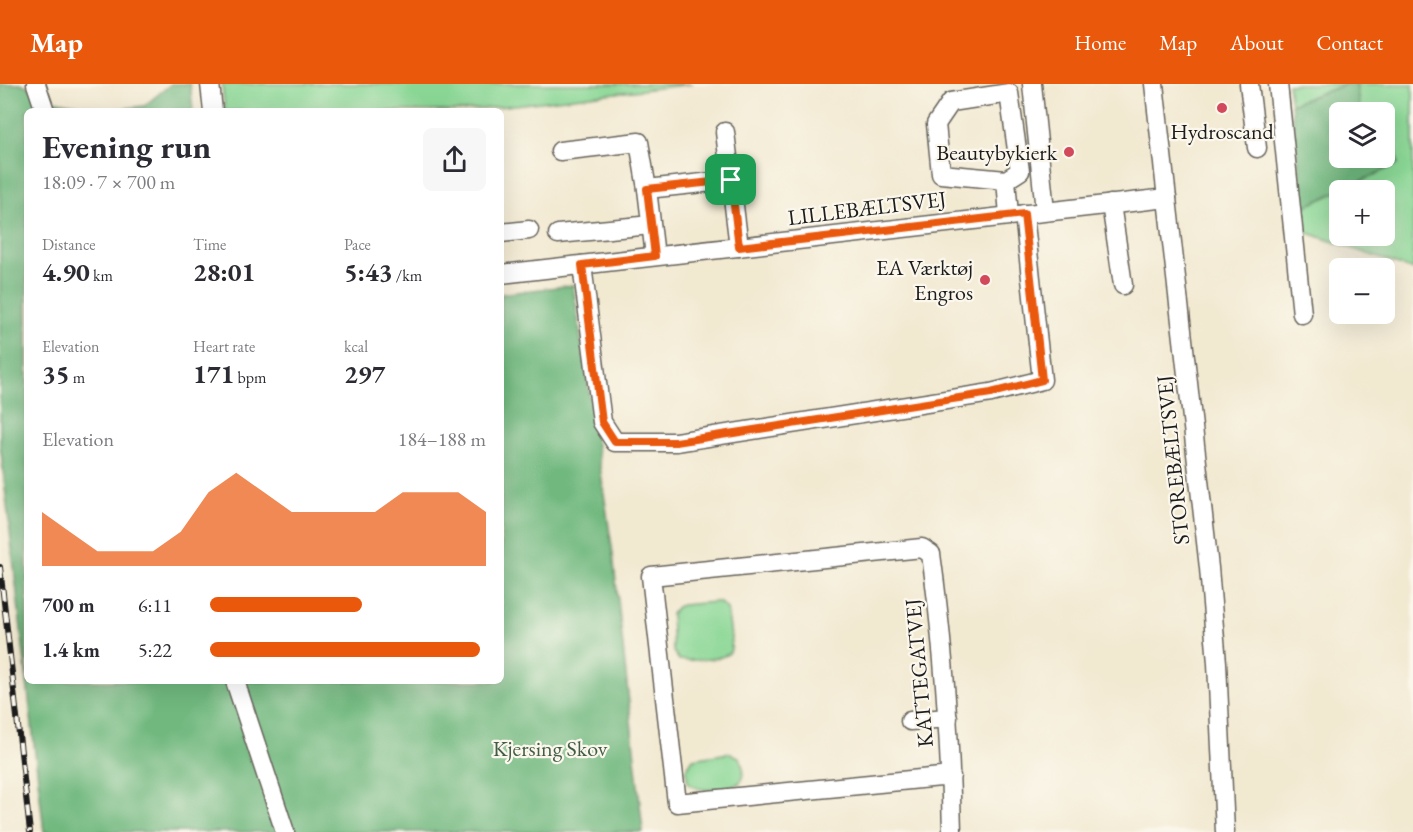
<!DOCTYPE html>
<meta charset="utf-8">
<style>
body{margin:0;font-family:"EB Garamond",serif;background:#f7f7f7;color:#2b2b33;height:100vh;display:flex;flex-direction:column;font-size:22px;white-space:nowrap}
*{box-sizing:border-box;margin:0}
p{font-size:20px;color:#7c7c81}
.icon{flex:none;width:33px;height:33px;fill:none;stroke:currentColor;stroke-width:2;stroke-linecap:round;stroke-linejoin:round}
.map{position:relative;flex:1;overflow:hidden}
.panel{position:absolute;left:24px;top:24px;width:480px;height:576px;display:flex;flex-direction:column;background:#fff;border-radius:9px;box-shadow:0 6px 24px #0002}
.panel>*{flex:none}
.tools{position:absolute;left:1329px;top:18px;display:grid;gap:12px}
.tools a{display:grid;place-items:center;width:66px;height:66px;border-radius:9px;background:#fff;box-shadow:0 6px 24px #0002;font-size:30px}
.pin{position:absolute;display:grid;place-items:center;width:51px;height:51px;color:#fff;margin:-26px;border-radius:12px;box-shadow:0 3px 9px #0006}
.round{display:grid;place-items:center;flex:none;width:63px;height:63px;border-radius:9px;background:#f7f7f7}
.overview{display:flex;align-items:center;justify-content:space-between;height:102px;padding:0 18px}
h1{font-size:33px;font-weight:700;line-height:45px}
.figures{display:grid;grid-template-columns:repeat(3,1fr);gap:9px;height:102px;padding:6px 18px}
.figures div{display:grid;align-content:center}
.figures b{font-size:26px;font-weight:700}
.figures small{font-size:16px;font-weight:400}
.figures p{font-size:16px}
.chart{height:168px;padding:12px 18px}
.chart p{display:flex;justify-content:space-between}
.chart svg{width:100%;height:108px;margin-top:6px;fill:#ea580c;opacity:.7}
ul{padding:0 18px;list-style:none;font-size:20px}
li{display:grid;grid-template-columns:96px 72px 1fr;align-items:center;height:45px}
li i{height:15px;border-radius:8px;background:#ea580c}
header{display:flex;align-items:center;gap:36px;box-sizing:border-box;height:84px;padding:0 30px;background:#ea580c;color:#fff}
header strong{font-size:28px}
nav{display:flex;gap:33px;margin-inline-start:auto;font-size:21px}
.map>svg:first-child{display:block}
.green{fill:#8ad795;stroke:#537a58;stroke-width:1.5}
.forest{fill:#6fb87e;stroke:#466a4d;stroke-width:1.5}
.lines{fill:none;stroke-linecap:round;stroke-linejoin:round}
.minor-casing{stroke:#67645b;stroke-width:21}
.minor{stroke:#fff;stroke-width:18}
.rail-casing{stroke:#1c1c1c;stroke-width:6}
.rail{stroke:#fbf7ec;stroke-width:4;stroke-dasharray:11;stroke-linecap:butt}
.route-casing{stroke:#fff;stroke-width:12}
.route{stroke:#ea580c;stroke-width:8}
.poi-dot{fill:#d1495b;stroke:#fbf7ec;stroke-width:2}
.labels{text-anchor:middle;dominant-baseline:central;stroke-width:4.5;stroke-linejoin:round;paint-order:stroke}
.poi-label{font-size:22px;fill:#1c1c1c;stroke:#fbf7ec;text-anchor:end}
.street-label{font-size:22px;fill:#1c1c1c;stroke:#fbf7ec}
.park-label{font-size:22px;fill:#425d46;stroke:#fbf7ec}
</style>
<header>
<strong>Map</strong>
<nav><a>Home</a><a>Map</a><a>About</a><a>Contact</a></nav>
</header>
<div class="map">
<svg width="1413" height="748" viewBox="0 0 1413 748">
<rect width="100%" height="100%" fill="#fbf7ec"/>
<filter id="ink" filterUnits="userSpaceOnUse"><feTurbulence type="fractalNoise" baseFrequency=".0167" numOctaves="2"/><feDisplacementMap in="SourceGraphic" scale="12" xChannelSelector="R" yChannelSelector="G"/><feConvolveMatrix kernelMatrix="1 2 1 2 8 2 1 2 1" color-interpolation-filters="sRGB"/></filter>
<filter id="wash" filterUnits="userSpaceOnUse"><feTurbulence type="fractalNoise" baseFrequency=".008" numOctaves="4" result="noise"/><feDisplacementMap in="SourceGraphic" scale="24" xChannelSelector="R" yChannelSelector="G"/><feGaussianBlur stdDeviation="1.35" result="paint"/><feColorMatrix in="noise" values="0 0 0 0 0 0 0 0 0 0 0 0 0 0 0 0 0 1.4 0 .05"/><feComposite in="paint" operator="in"/></filter>
<g filter="url(#wash)">
<rect width="100%" height="100%" fill="#f2e9d1"/>
<g class="green">
<polygon points="222,0 692,0 464,27 225,27"/>
<polygon points="1288,0 1347,0 1291,20"/>
<polygon points="1356,0 1413,0 1413,186 1300,146 1304,123 1339,107 1340,152 1384,152 1384,106 1340,106 1398,80 1392,34 1385,33 1384,28 1360,28"/>
<path d="M 715,518 L 720,519 L 727,525 C 728,533 734,561 730,568 C 725,576 688,577 679,576 L 673,567 L 671,530 L 677,523 L 682,521 Z"/>
<path d="M 729,669 L 739,673 C 749,694 743,702 721,705 C 708,706 699,707 688,699 L 686,686 L 693,675 Z"/>
</g>
<g class="forest">
<polygon points="0,0 23,0 51,16 110,26 144,22 171,0 190,0 193,27 27,27 27,597 501,597 501,210 573,201 613,470 643,748 44,748 0,359"/>
<polygon points="1347,0 1356,0 1360,28 1340,28 1340,74 1384,74 1385,33 1392,34 1398,80 1304,123 1291,20"/>
</g>
</g>
<g filter="url(#ink)">
<g class="lines">
<defs>
<g id="minor">
<polyline points="36,0 45,27"/>
<polyline points="210,0 213,27"/>
<polyline points="1032,0 1045,127"/>
<polyline points="1154,0 1209,484 1217,579 1225,748"/>
<polyline points="1249,0 1257,64"/>
<polyline points="1278,0 1302,230"/>
<polygon points="1009,9 1020,87 1006,96 941,90 936,40 951,18"/>
<polyline points="725,48 739,163"/>
<polyline points="560,67 639,58 647,105 655,172"/>
<polyline points="1006,96 1009,131"/>
<polyline points="647,105 731,96"/>
<polyline points="1111,120 1123,201"/>
<polyline points="501,149 529,146"/>
<polyline points="558,150 651,141"/>
<polyline points="582,181 602,338 615,358 676,358 991,309 1042,296 1024,130"/>
<polyline points="501,190 1167,114"/>
<polyline points="235,597 285,748"/>
<polyline points="910,637 948,634"/>
<path d="M 951,692 L 677,719 L 651,492 L 922,464 L 931,470 C 944,563 950,655 952,748"/>
</g>
</defs>
<use href="#minor" class="minor-casing"/>
<use href="#minor" class="minor"/>
<defs>
<polyline id="rail" points="0,483 30,748"/>
</defs>
<use href="#rail" class="rail-casing"/>
<use href="#rail" class="rail"/>
</g>
</g>
<g class="lines" filter="url(#ink)">
<defs>
<polygon id="route" points="731,96 739,163 1024,130 1042,296 991,309 676,358 615,358 602,338 582,181 655,172 647,105"/>
</defs>
<use href="#route" class="route-casing"/>
<use href="#route" class="route"/>
</g>
<g class="poi-dot">
<circle cx="1222" cy="24" r="6"/>
<circle cx="1069" cy="68" r="6"/>
<circle cx="985" cy="196" r="6"/>
</g>
<g class="labels">
<g class="poi-label">
<text x="1222" y="47" text-anchor="middle">Hydroscand</text>
<text x="1057" y="68">Beautybykierk</text>
<text x="973" y="183">EA Værktøj<tspan x="973" dy="25">Engros</tspan></text>
</g>
<g class="street-label">
<text transform="translate(867 124) rotate(-7)">LILLEBÆLTSVEJ</text>
<text transform="translate(1173 376) rotate(-96)">STOREBÆLTSVEJ</text>
<text transform="translate(919 589) rotate(-95)">KATTEGATVEJ</text>
</g>
<g class="park-label">
<text x="550" y="664">Kjersing Skov</text>
</g>
</g>
</svg>
<div class="tools">
<a><svg class="icon" aria-label="layers" viewBox="0 0 24 24"><path d="M12 4l9 5-9 5-9-5zM3 14l9 5 9-5"/></svg></a>
<a>+</a>
<a>−</a>
</div>
<div class="pin" style="left:731px;top:96px;background:#1e9e55"><svg class="icon" aria-label="arrive" viewBox="0 0 24 24"><path d="M6 21V4h12l-3 4 3 4H6"/></svg></div>
<section class="panel">
<div class="overview"><div><h1>Evening run</h1><p>18:09 · 7 × 700 m</p></div><a class="round"><svg class="icon" aria-label="share" viewBox="0 0 24 24"><path d="M12 15V3M7 8l5-5 5 5M5 13v7h14v-7"/></svg></a></div>
<div class="figures">
<div><p>Distance</p><b>4.90<small> km</small></b></div>
<div><p>Time</p><b>28:01</b></div>
<div><p>Pace</p><b>5:43<small> /km</small></b></div>
</div>
<div class="figures">
<div><p>Elevation</p><b>35<small> m</small></b></div>
<div><p>Heart rate</p><b>171<small> bpm</small></b></div>
<div><p>kcal</p><b>297</b></div>
</div>
<div class="chart"><p><span>Elevation</span>184–188 m</p>
<svg viewBox="0 0 160 44" preserveAspectRatio="none"><path d="M0 44V22L10 30L20 38L30 38L40 38L50 30L60 14L70 6L80 14L90 22L100 22L110 22L120 22L130 14L140 14L150 14L160 22V44z"/></svg>
</div>
<ul>
<li><b>700 m</b>6:11<i style="width:55%"></i></li>
<li><b>1.4 km</b>5:22<i style="width:98%"></i></li>
</ul>
</section>
</div>
